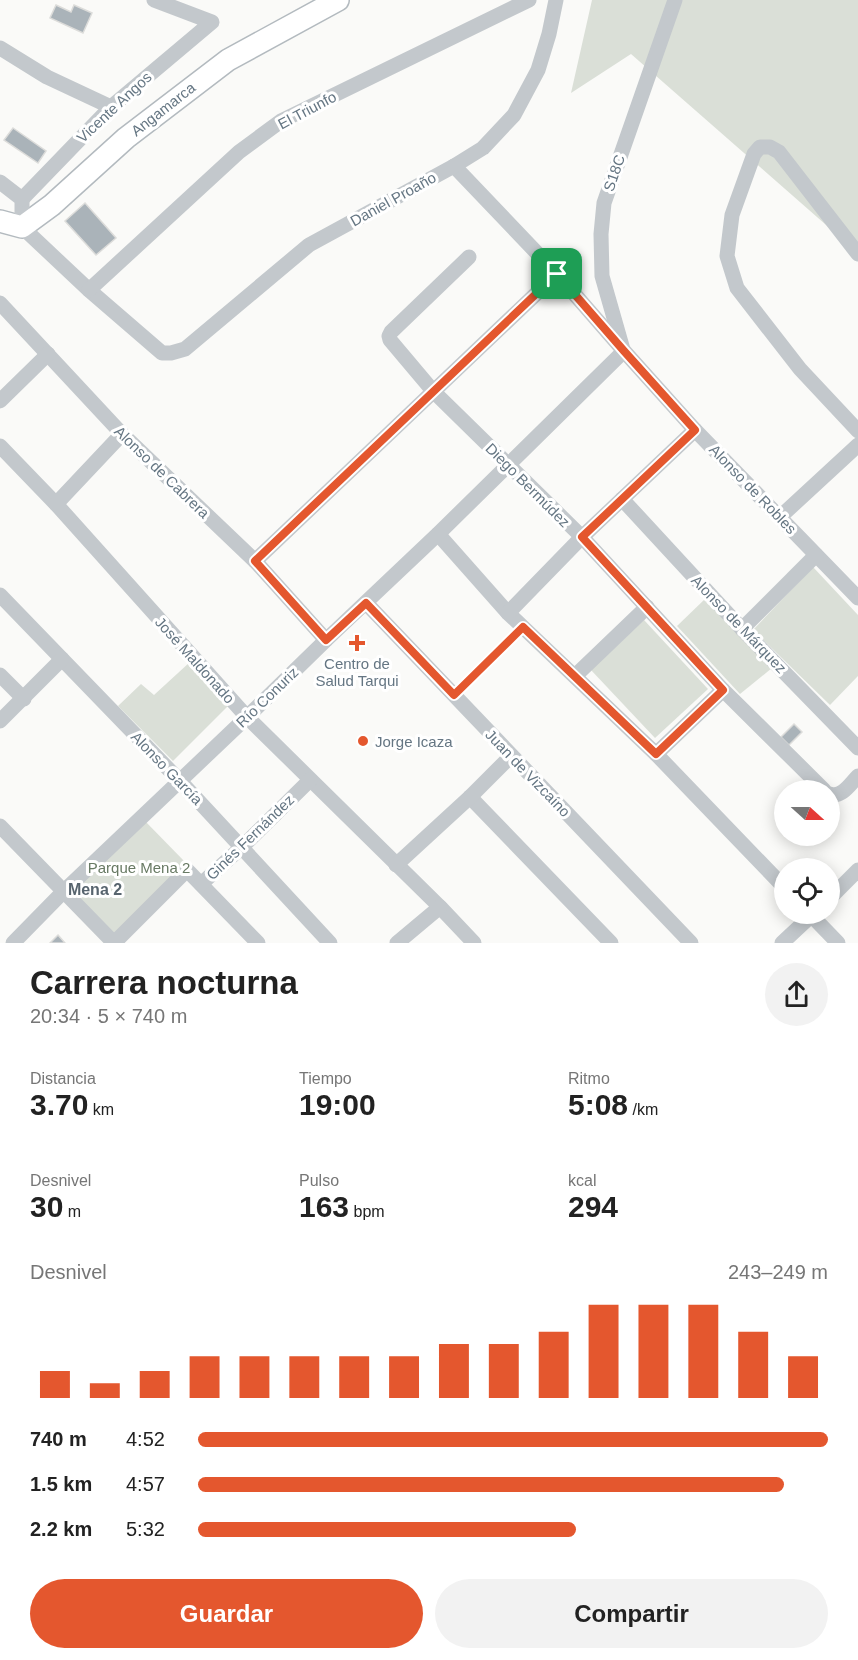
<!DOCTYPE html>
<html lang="es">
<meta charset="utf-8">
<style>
body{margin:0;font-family:Helvetica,sans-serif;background:#f2f2f2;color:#222;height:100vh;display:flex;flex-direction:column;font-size:22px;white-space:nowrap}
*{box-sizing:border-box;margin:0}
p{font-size:20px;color:#767676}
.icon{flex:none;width:33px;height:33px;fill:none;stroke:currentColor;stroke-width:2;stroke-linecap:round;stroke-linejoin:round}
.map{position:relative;height:943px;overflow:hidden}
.side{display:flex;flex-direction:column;background:#fff;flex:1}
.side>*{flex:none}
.needle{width:39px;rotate:111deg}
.fabs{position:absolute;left:774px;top:780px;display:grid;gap:12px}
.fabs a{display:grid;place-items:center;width:66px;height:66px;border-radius:50%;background:#fff;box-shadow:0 3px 15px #0003;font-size:30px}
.pin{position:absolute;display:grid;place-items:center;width:51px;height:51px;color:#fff;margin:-26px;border-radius:12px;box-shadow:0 3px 9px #0006}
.round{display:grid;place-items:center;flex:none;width:63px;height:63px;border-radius:32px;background:#f2f2f2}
.headline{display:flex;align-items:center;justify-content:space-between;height:102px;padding:0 30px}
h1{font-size:33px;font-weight:800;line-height:45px}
.figures{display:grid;grid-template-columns:repeat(3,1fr);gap:9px;height:102px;padding:6px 30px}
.figures div{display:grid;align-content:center}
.figures b{font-size:30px;font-weight:800}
.figures small{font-size:16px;font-weight:400}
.figures p{font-size:16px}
.chart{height:168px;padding:12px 30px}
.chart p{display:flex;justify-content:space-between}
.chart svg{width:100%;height:108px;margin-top:6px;stroke:#e4572e;stroke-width:6}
.button{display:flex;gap:12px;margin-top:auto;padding:12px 30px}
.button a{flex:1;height:69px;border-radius:36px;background:#e4572e;color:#fff;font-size:24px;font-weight:800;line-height:69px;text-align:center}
.button a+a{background:#f2f2f2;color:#222}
ul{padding:0 30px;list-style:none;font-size:20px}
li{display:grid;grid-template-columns:96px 72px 1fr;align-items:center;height:45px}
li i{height:15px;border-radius:8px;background:#e4572e}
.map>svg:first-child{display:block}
.green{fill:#dadfd7}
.building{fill:#aab3b9;stroke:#dcdcda;stroke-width:1.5}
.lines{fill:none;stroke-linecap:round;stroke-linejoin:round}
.secondary-casing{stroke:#b3babf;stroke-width:24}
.lane{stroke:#c3c8cc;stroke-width:8}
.street{stroke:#c3c8cc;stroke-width:15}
.secondary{stroke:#fff;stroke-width:21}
.route-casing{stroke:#fff;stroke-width:12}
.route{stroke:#e4572e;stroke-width:8}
.poi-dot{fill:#e4572e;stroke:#fff;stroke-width:2}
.labels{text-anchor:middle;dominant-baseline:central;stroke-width:6;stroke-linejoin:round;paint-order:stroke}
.street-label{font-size:15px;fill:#657683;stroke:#fff}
.poi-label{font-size:15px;fill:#657683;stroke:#fff}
.park-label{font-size:15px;fill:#687a64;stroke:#fff}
.neighbourhood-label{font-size:16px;font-weight:bold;fill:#57646e;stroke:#fff}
</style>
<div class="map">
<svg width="858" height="943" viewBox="0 0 858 943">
<rect width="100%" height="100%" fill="#fafaf8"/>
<g class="green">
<polygon points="592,0 858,0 858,253 631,54 571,93"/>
<polygon points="813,567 858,615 858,676 830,705 753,630"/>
<polygon points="706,598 772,668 740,694 677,626"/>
<polygon points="644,620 708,689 655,738 591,670"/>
<polygon points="190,662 228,706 173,761 118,706 141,684 154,695"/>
<polygon points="144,820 186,863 113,935 72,892"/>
</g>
<g class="building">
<polygon points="56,5 71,12 74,5 92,13 83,33 50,18"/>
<polygon points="13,128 46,151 38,163 4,140"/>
<polygon points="85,203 116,238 96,255 65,221"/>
<polygon points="794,724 802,732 789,745 781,737"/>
<polygon points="58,935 65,943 50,943"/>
</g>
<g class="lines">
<defs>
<polyline id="secondary" points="0,221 22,227 52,205 126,138 228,60 338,0"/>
</defs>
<use href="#secondary" class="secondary-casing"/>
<polyline class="lane" points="454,695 523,627"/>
<g class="street">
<polyline points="0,48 47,77 111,107"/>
<polyline points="454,166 557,274 624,351 695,430 858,598"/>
<polyline points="0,182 22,199 22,227 89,290 162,353 171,353 185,349 309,245 454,166 483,148 514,115 538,70 549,34 556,0"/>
<polyline points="22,199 111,107 212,22 154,0"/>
<polyline points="858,254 779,152 770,147 760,147 754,154 732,215 727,256 737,288 800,369 858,431"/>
<polyline points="469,257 391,332 389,336 390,340 433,391 582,537 723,690 824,790"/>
<polyline points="89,290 239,152 281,121 529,0"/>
<polyline points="0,303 122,434 255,561 326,640"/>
<polyline points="622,346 602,276 601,234 604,203 675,0"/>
<polyline points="0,401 48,354"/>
<polyline points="0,446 56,504 247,717 440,907 474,943"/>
<polyline points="622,499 742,629 858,748"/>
<polyline points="56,504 122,434"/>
<polyline points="780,517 858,445"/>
<polyline points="438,534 508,613 656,754 784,887"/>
<polyline points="255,561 557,274"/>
<polyline points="0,595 180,781 330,943"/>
<polyline points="366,603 691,943"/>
<polyline points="508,613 582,537 695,430"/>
<polyline points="742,629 816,555"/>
<polyline points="0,675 24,699"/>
<polyline points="575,676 647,607"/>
<polyline points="0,721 62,659"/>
<polyline points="656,754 723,690"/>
<path d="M 830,794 C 842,798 850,784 858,776"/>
<polyline points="470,797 611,943"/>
<polyline points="0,826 114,943 187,870 258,943"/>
<polyline points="396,865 470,797 511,756"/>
<polyline points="201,884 242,847 310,780"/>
<polyline points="830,898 858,870"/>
<polyline points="810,914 838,943"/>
<polyline points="13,943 63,892 247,717 326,640 438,534 624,351"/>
<polyline points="397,943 440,907"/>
<polyline points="782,943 813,914"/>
</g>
<use href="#secondary" class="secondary"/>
</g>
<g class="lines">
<defs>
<polygon id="route" points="557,274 624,351 695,430 582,537 723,690 656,754 523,627 454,695 366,603 326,640 255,561"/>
</defs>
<use href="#route" class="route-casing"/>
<use href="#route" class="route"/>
</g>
<g class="poi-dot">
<path d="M354 634h6v6h6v6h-6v6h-6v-6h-6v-6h6z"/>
<circle cx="363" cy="741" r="6"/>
</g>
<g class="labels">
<g class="street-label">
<text transform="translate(114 107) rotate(-43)">Vicente Angos</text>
<text transform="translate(163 109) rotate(-38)">Angamarca</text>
<text transform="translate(307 110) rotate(-28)">El Triunfo</text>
<text transform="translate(614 173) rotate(-71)">S18C</text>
<text transform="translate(393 199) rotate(-29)">Daniel Proaño</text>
<text transform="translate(162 472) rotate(44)">Alonso de Cabrera</text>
<text transform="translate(528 485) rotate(45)">Diego Bermúdez</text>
<text transform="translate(753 489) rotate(46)">Alonso de Robles</text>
<text transform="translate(739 624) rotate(46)">Alonso de Márquez</text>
<text transform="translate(195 660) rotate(48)">José Maldonado</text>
<text transform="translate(267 697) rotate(-44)">Río Conuriz</text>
<text transform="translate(167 768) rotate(46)">Alonso García</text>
<text transform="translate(528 773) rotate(46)">Juan de Vizcaíno</text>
<text transform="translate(250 837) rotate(-44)">Ginés Fernández</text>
</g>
<g class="poi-label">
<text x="357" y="663">Centro de<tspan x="357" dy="17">Salud Tarqui</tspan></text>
<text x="375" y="741" text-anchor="start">Jorge Icaza</text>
</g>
<g class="park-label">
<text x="139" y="867">Parque Mena 2</text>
</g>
<g class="neighbourhood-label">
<text x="95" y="889">Mena 2</text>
</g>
</g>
</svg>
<div class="fabs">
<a><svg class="needle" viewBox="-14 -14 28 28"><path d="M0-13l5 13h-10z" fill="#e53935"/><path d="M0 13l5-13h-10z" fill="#767676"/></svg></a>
<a><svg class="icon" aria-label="locate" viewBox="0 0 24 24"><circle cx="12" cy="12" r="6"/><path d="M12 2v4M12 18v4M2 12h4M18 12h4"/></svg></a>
</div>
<div class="pin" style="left:557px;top:274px;background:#1e9e55"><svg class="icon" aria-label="arrive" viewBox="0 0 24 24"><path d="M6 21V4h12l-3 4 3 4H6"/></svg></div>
</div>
<section class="side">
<div class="headline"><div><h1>Carrera nocturna</h1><p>20:34 · 5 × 740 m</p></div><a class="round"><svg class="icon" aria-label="share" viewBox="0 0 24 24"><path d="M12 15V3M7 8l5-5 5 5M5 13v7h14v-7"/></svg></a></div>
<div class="figures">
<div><p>Distancia</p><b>3.70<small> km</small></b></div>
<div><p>Tiempo</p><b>19:00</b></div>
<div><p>Ritmo</p><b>5:08<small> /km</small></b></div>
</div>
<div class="figures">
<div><p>Desnivel</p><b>30<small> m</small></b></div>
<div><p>Pulso</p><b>163<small> bpm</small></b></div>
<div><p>kcal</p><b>294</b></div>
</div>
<div class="chart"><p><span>Desnivel</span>243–249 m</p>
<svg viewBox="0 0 160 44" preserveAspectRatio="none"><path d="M5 44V33M15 44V38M25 44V33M35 44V27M45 44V27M55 44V27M65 44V27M75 44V27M85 44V22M95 44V22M105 44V17M115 44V6M125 44V6M135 44V6M145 44V17M155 44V27"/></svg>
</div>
<ul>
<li><b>740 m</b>4:52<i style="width:100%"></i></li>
<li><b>1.5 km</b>4:57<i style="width:93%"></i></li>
<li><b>2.2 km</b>5:32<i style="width:60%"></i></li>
</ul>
<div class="button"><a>Guardar</a><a>Compartir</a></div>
</section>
